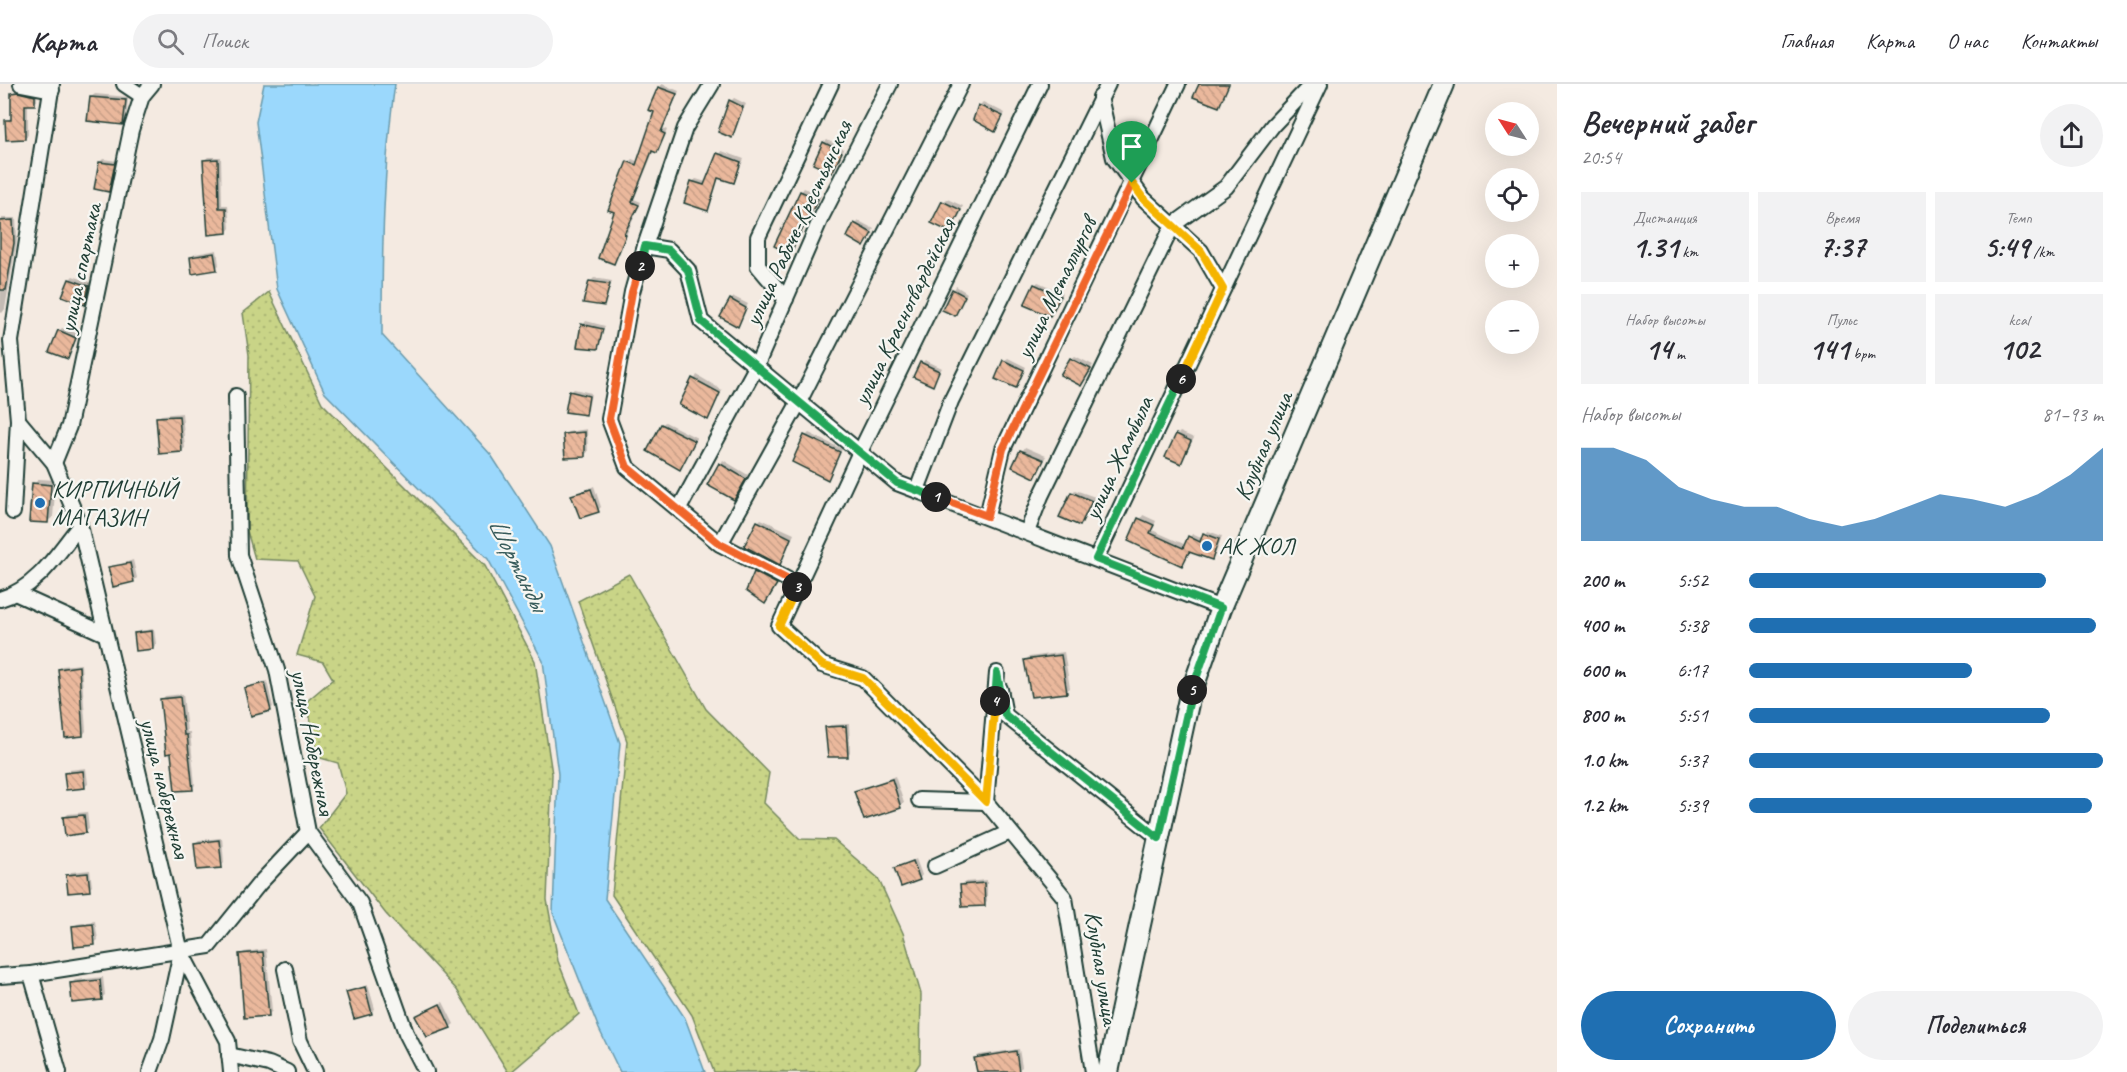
<!DOCTYPE html>
<html lang="ru">
<meta charset="utf-8">
<style>
body{margin:0;font-family:Caveat,sans-serif;background:#f2f2f3;color:#2b2b33;height:100vh;display:flex;flex-direction:column;font-size:22px;white-space:nowrap}
*{box-sizing:border-box;margin:0}
p{font-size:20px;color:#7c7c81}
.icon{flex:none;width:33px;height:33px;fill:none;stroke:currentColor;stroke-width:2;stroke-linecap:round;stroke-linejoin:round}
.map{position:relative;flex:1;overflow:hidden}
.sheet{display:flex;flex-direction:column;background:#fff;width:570px}
.sheet>*{flex:none}
.needle{width:39px;rotate:306deg}
.buttons{position:absolute;left:1485px;top:18px;display:grid;gap:12px}
.buttons a{display:grid;place-items:center;width:54px;height:54px;border-radius:50%;background:#fff;box-shadow:0 6px 24px #0002;font-size:30px}
.pin{position:absolute;display:grid;place-items:center;width:51px;height:51px;color:#fff;margin:-62px -26px;border-radius:50% 50% 50% 0;rotate:-45deg;box-shadow:0 0 6px #0007}
.pin .icon{rotate:45deg}
.km{position:absolute;width:30px;height:30px;margin:-15px;border-radius:50%;background:#222;color:#fff;font-size:16px;line-height:30px;text-align:center}
.round{display:grid;place-items:center;flex:none;width:63px;height:63px;border-radius:32px;background:#f2f2f3}
.overview{display:flex;align-items:center;justify-content:space-between;height:102px;padding:0 24px}
h1{font-size:33px;font-weight:700;line-height:45px}
.figures{display:grid;grid-template-columns:repeat(3,1fr);gap:9px;height:102px;padding:6px 24px}
.figures div{display:grid;align-content:center;border-radius:0px;background:#f2f2f3;text-align:center}
.figures b{font-size:30px;font-weight:700}
.figures small{font-size:16px;font-weight:400}
.figures p{font-size:16px}
.chart{height:168px;padding:12px 24px}
.chart p{display:flex;justify-content:space-between}
.chart svg{width:100%;height:108px;margin-top:6px;fill:#1f6fb2;opacity:.7}
.button{display:flex;gap:12px;margin-top:auto;padding:12px 24px}
.button a{flex:1;height:69px;border-radius:36px;background:#1f6fb2;color:#fff;font-size:24px;font-weight:700;line-height:69px;text-align:center}
.button a+a{background:#f2f2f3;color:#2b2b33}
ul{padding:0 24px;list-style:none;font-size:20px}
li{display:grid;grid-template-columns:96px 72px 1fr;align-items:center;height:45px}
li i{height:15px;border-radius:8px;background:#1f6fb2}
header{display:flex;align-items:center;gap:36px;box-sizing:border-box;height:84px;padding:0 30px;background:#fff;border-bottom:2px solid #e1e1e2}
header strong{font-size:28px}
nav{display:flex;gap:33px;margin-inline-start:auto;font-size:21px}
.search{width:420px;height:54px;background:#f2f2f3;display:flex;align-items:center;gap:15px;box-sizing:border-box;padding:0 21px;border-radius:33px;color:#7c7c81;font-size:22px}
main{display:flex;flex:1;min-height:0}
.map>svg:first-child{display:block}
.grass{fill:url(#grass-dots);stroke:#74885e;stroke-width:1.5}
.water{fill:#9bd8fc;stroke:#699aac;stroke-width:1.5}
.shadow{fill:#0003}
.building{fill:url(#building-back-hatch);stroke:#1f3d34;stroke-width:1.5}
.lines{fill:none;stroke-linecap:round;stroke-linejoin:round}
.street-casing{stroke:#1f3d34;stroke-width:18}
.secondary-casing{stroke:#1f3d34;stroke-width:24}
.street{stroke:#f6f6f2;stroke-width:14}
.secondary{stroke:#f6f6f2;stroke-width:20}
.split-1-casing{stroke:#fff;stroke-width:12}
.split-2-casing{stroke:#fff;stroke-width:12}
.split-3-casing{stroke:#fff;stroke-width:12}
.split-4-casing{stroke:#fff;stroke-width:12}
.split-5-casing{stroke:#fff;stroke-width:12}
.split-6-casing{stroke:#fff;stroke-width:12}
.split-7-casing{stroke:#fff;stroke-width:12}
.split-1{stroke:#f0652b;stroke-width:8}
.split-2{stroke:#22a559;stroke-width:8}
.split-3{stroke:#f0652b;stroke-width:8}
.split-4{stroke:#f5b400;stroke-width:8}
.split-5{stroke:#22a559;stroke-width:8}
.split-6{stroke:#22a559;stroke-width:8}
.split-7{stroke:#f5b400;stroke-width:8}
.poi-dot{fill:#1f6fb2;stroke:#f6f6f2;stroke-width:2}
.labels{text-anchor:middle;dominant-baseline:central;stroke-width:4.5;stroke-linejoin:round;paint-order:stroke}
.street-label{font-size:24px;fill:#1f3d34;stroke:#f6f6f2}
.poi-label{font-size:24px;fill:#1f3d34;stroke:#f6f6f2;text-anchor:start}
.water-label{font-size:26px;font-style:italic;fill:#385c5c;stroke:#f6f6f2}
</style>
<header>
<strong>Карта</strong>
<div class="search"><svg class="icon" aria-label="search" viewBox="0 0 24 24"><circle cx="10" cy="10" r="6"/><path d="M15 15l6 6"/></svg>Поиск</div>
<nav><a>Главная</a><a>Карта</a><a>О нас</a><a>Контакты</a></nav>
</header>
<main>
<div class="map">
<svg width="1557" height="988" viewBox="0 0 1557 988">
<defs>
<pattern id="grass-dots" width="8" height="8" patternUnits="userSpaceOnUse" patternTransform="scale(1.5)"><rect width="8" height="8" fill="#c9d487"/><path d="M2 2h.1M6 6h.1" fill="none" stroke="#acb775" stroke-width="1.8" stroke-linecap="round"/></pattern>
<pattern id="building-back-hatch" width="6" height="6" patternUnits="userSpaceOnUse" patternTransform="scale(1.5)"><rect width="6" height="6" fill="#eab89c"/><path d="M-1 5l2 2M0 0l6 6M5-1l2 2" fill="none" stroke="#c89f87"/></pattern>
</defs>
<rect width="100%" height="100%" fill="#f4eae1"/>
<filter id="ink" filterUnits="userSpaceOnUse"><feTurbulence type="fractalNoise" baseFrequency=".0167" numOctaves="2"/><feDisplacementMap in="SourceGraphic" scale="12" xChannelSelector="R" yChannelSelector="G"/><feConvolveMatrix kernelMatrix="1 2 1 2 8 2 1 2 1" color-interpolation-filters="sRGB"/></filter>
<g filter="url(#ink)">
<g class="grass">
<polygon points="269,208 322,319 485,482 535,577 552,690 547,816 558,877 579,930 511,988 508,988 457,906 386,830 319,744 346,709 338,679 317,673 307,617 333,595 323,578 297,571 315,512 298,477 255,475 247,447 249,271 243,229"/>
<polygon points="629,490 706,625 769,689 764,719 800,755 834,756 878,794 903,849 921,910 920,979 914,988 714,988 692,931 612,811 627,657 578,517"/>
</g>
<path class="water" d="M 264,0 L 395,0 C 383,83 382,168 382,251 L 491,371 L 550,462 L 620,659 L 605,815 L 685,934 L 705,988 L 620,988 L 599,945 L 553,829 L 558,690 L 543,577 L 488,475 L 325,309 L 277,205 L 256,38 Z"/>
<g class="shadow">
<polygon points="662,0 679,7 663,44 667,46 659,64 654,66 634,115 641,118 614,178 616,128 629,78 632,75 639,78 655,28 659,4"/>
<polygon points="16,6 37,9 37,17 28,20 28,51 25,54 7,36 13,33 13,9"/>
<polygon points="95,10 128,13 126,36 123,39 91,13"/>
<polygon points="734,14 746,20 731,52 731,17"/>
<polygon points="983,18 1005,29 995,46 979,22"/>
<polygon points="827,56 844,65 831,87 824,59"/>
<polygon points="722,67 744,75 734,97 719,93 707,125 692,98 696,95 706,98"/>
<polygon points="208,73 221,73 222,121 228,121 230,144 227,148 209,149 204,76"/>
<polygon points="103,75 117,77 112,103 108,106 100,78"/>
<polygon points="804,104 821,112 790,168 801,108"/>
<polygon points="947,115 963,122 950,147 943,118"/>
<polygon points="2,134 16,134 17,155 5,225 2,229 0,228"/>
<polygon points="859,137 874,145 864,161 856,140"/>
<polygon points="217,166 219,181 216,184 191,173 195,170"/>
<polygon points="73,192 92,199 85,219 70,195"/>
<polygon points="594,194 612,197 604,220 590,198"/>
<polygon points="1038,198 1063,209 1050,230 1035,201"/>
<polygon points="956,202 967,209 955,230 944,225"/>
<polygon points="734,213 748,220 737,241 731,216"/>
<polygon points="586,237 605,242 597,263 583,241"/>
<polygon points="62,244 79,250 68,273 59,247"/>
<polygon points="1075,272 1093,281 1081,300 1071,275"/>
<polygon points="1008,274 1026,283 1016,302 1004,277"/>
<polygon points="925,276 942,284 933,300 922,279"/>
<polygon points="697,291 722,306 708,334 681,320"/>
<polygon points="574,305 591,309 588,326 585,329 570,308"/>
<polygon points="182,329 185,364 181,367 158,334 161,331"/>
<polygon points="665,338 697,354 680,385 662,341"/>
<polygon points="587,345 588,368 584,371 565,351 568,348"/>
<polygon points="1180,348 1194,354 1181,379 1177,351"/>
<polygon points="809,349 842,365 828,394 806,352"/>
<polygon points="1025,363 1046,372 1035,393 1014,383"/>
<polygon points="723,376 748,391 734,414 709,401"/>
<polygon points="39,395 56,396 53,433 47,438 34,400"/>
<polygon points="594,402 601,423 598,426 573,412"/>
<polygon points="1075,406 1095,413 1080,440 1072,409"/>
<polygon points="1143,431 1156,437 1152,446 1186,461 1192,450 1203,455 1208,447 1222,452 1215,471 1211,474 1190,466 1182,480 1130,457"/>
<polygon points="761,435 794,450 780,480 758,438"/>
<polygon points="133,476 137,494 133,497 110,484"/>
<polygon points="758,485 779,496 765,518 755,489"/>
<polygon points="154,545 156,560 153,564 136,550 139,547"/>
<polygon points="1064,568 1070,604 1066,607 1026,576 1029,573"/>
<polygon points="81,580 86,647 83,651 59,585 62,582"/>
<polygon points="267,597 273,623 270,626 246,605"/>
<polygon points="183,610 187,648 190,648 195,701 192,704 173,668 162,616 165,612"/>
<polygon points="849,640 850,668 847,672 827,644 830,641"/>
<polygon points="86,684 88,700 84,703 66,689 69,686"/>
<polygon points="895,692 904,719 865,734 856,708"/>
<polygon points="87,728 89,745 85,748 64,734 68,730"/>
<polygon points="222,754 224,779 221,782 195,759 199,756"/>
<polygon points="916,775 922,791 919,795 896,785"/>
<polygon points="90,786 92,802 89,805 68,792 71,788"/>
<polygon points="987,796 987,817 984,820 961,802 965,798"/>
<polygon points="95,837 98,856 94,859 74,843 77,840"/>
<polygon points="266,865 272,927 269,930 241,871 244,868"/>
<polygon points="103,893 105,911 101,914 71,900 75,896"/>
<polygon points="368,901 375,925 371,928 348,909"/>
<polygon points="443,918 454,940 450,943 417,932"/>
<polygon points="1019,965 1022,983 1018,986 978,988 976,975 979,971"/>
</g>
<g class="building">
<polygon points="1199,0 1229,0 1219,23 1193,13"/>
<polygon points="658,3 677,10 661,48 665,50 657,69 652,67 632,118 639,121 624,150 626,151 614,180 598,174 614,128 608,126 627,77 636,81 654,28 648,26"/>
<polygon points="18,8 35,12 35,21 25,21 25,55 6,56 5,36 11,36 11,9"/>
<polygon points="90,13 126,16 123,41 87,37"/>
<polygon points="729,16 743,23 732,54 718,48"/>
<polygon points="978,21 1003,32 995,48 973,36"/>
<polygon points="823,58 842,68 832,89 813,80"/>
<polygon points="717,69 741,78 734,99 718,94 708,127 684,119 691,97 704,101"/>
<polygon points="218,75 219,124 226,124 227,149 208,151 203,76"/>
<polygon points="99,78 115,80 109,108 94,105"/>
<polygon points="800,107 818,115 790,170 774,162"/>
<polygon points="942,117 961,126 950,148 931,139"/>
<polygon points="13,136 14,159 6,206 0,206 0,137"/>
<polygon points="854,139 872,149 864,163 847,153"/>
<polygon points="214,169 217,186 192,190 190,173"/>
<polygon points="69,195 89,202 85,221 62,212"/>
<polygon points="589,197 610,200 604,222 583,219"/>
<polygon points="1034,200 1061,212 1050,232 1024,221"/>
<polygon points="952,205 965,212 955,232 942,226"/>
<polygon points="730,215 746,224 738,243 720,233"/>
<polygon points="581,240 603,245 598,265 577,263"/>
<polygon points="58,246 76,254 68,275 49,268"/>
<polygon points="1070,274 1091,285 1081,302 1060,291"/>
<polygon points="1003,276 1024,286 1016,304 995,295"/>
<polygon points="920,278 939,287 933,302 913,293"/>
<polygon points="692,294 720,309 708,336 679,321"/>
<polygon points="569,307 589,312 586,331 565,328"/>
<polygon points="179,332 182,368 159,370 156,333"/>
<polygon points="661,340 695,357 680,386 647,367"/>
<polygon points="585,348 585,373 565,374 563,350"/>
<polygon points="1176,350 1191,357 1181,380 1165,373"/>
<polygon points="804,351 840,368 828,396 792,378"/>
<polygon points="1020,366 1044,376 1035,394 1012,383"/>
<polygon points="719,379 746,395 734,416 707,401"/>
<polygon points="32,399 51,401 48,439 29,438"/>
<polygon points="591,405 599,428 580,434 571,411"/>
<polygon points="1071,408 1092,417 1080,442 1059,433"/>
<polygon points="1138,434 1154,441 1150,449 1183,464 1188,452 1200,458 1203,449 1219,455 1212,476 1189,468 1182,482 1128,457"/>
<polygon points="757,437 791,454 780,481 744,462"/>
<polygon points="130,479 134,498 113,503 108,483"/>
<polygon points="754,488 777,500 765,520 746,507"/>
<polygon points="152,547 153,565 136,567 134,549"/>
<polygon points="1061,571 1067,609 1031,613 1024,576"/>
<polygon points="79,582 83,652 65,654 58,585"/>
<polygon points="264,599 271,627 251,632 244,604"/>
<polygon points="180,613 184,651 187,651 193,706 175,707 171,669 166,670 160,615"/>
<polygon points="846,642 848,673 828,673 825,643"/>
<polygon points="83,687 85,704 66,706 64,689"/>
<polygon points="892,695 901,724 864,736 854,707"/>
<polygon points="84,731 86,749 65,752 63,733"/>
<polygon points="219,756 222,784 197,786 194,759"/>
<polygon points="913,777 920,796 901,803 894,784"/>
<polygon points="88,789 90,807 68,809 66,791"/>
<polygon points="984,799 985,822 962,823 960,801"/>
<polygon points="93,840 95,861 74,863 72,842"/>
<polygon points="263,868 269,932 244,934 239,870"/>
<polygon points="100,896 102,916 72,919 70,899"/>
<polygon points="365,903 372,930 354,935 346,908"/>
<polygon points="440,920 451,944 427,953 415,932"/>
<polygon points="1016,967 1019,988 977,988 974,974"/>
</g>
<g class="lines">
<defs>
<g id="street">
<polyline points="21,0 52,6"/>
<polyline points="124,0 142,12"/>
<polyline points="712,0 685,44 645,162 632,208 609,335 627,383 720,460 798,501"/>
<polyline points="1100,13 1114,74 1143,114 1201,167 1223,205"/>
<polyline points="645,162 669,166 688,186 701,237 897,399 1221,524"/>
<polyline points="786,215 758,182 758,153 831,0"/>
<polyline points="236,312 239,471 277,586 308,748 360,819 406,949 426,988"/>
<polyline points="18,336 54,379 80,441 181,868 228,957 231,988"/>
<polyline points="54,379 69,342 131,46 142,12 152,0"/>
<polyline points="917,406 951,317 1108,0"/>
<polyline points="679,425 756,283 821,134 890,0"/>
<polyline points="13,428 18,336 11,257 52,0"/>
<polyline points="987,432 1003,365 1178,0"/>
<polyline points="1027,448 1041,412 1173,141 1226,103 1273,41 1312,0"/>
<polyline points="720,460 799,318 961,0"/>
<polyline points="1096,475 1320,0"/>
<polyline points="17,510 105,550"/>
<path d="M 0,515 C 36,505 58,469 80,441"/>
<polyline points="997,589 986,718 1065,814 1093,988"/>
<polyline points="1000,605 1005,631 1159,754"/>
<polyline points="919,716 986,718"/>
<polyline points="986,718 863,594 822,581 779,542 860,368 1040,0"/>
<polyline points="935,782 1010,748"/>
<polyline points="285,885 300,957 315,988"/>
<polyline points="31,890 59,988"/>
<polyline points="0,892 31,890 209,862 259,800 308,748"/>
<polyline points="229,971 269,980 287,988"/>
<polyline points="150,988 162,955 181,868"/>
</g>
<polyline id="secondary" points="1108,988 1189,615 1221,524 1444,0"/>
</defs>
<use href="#street" class="street-casing"/>
<use href="#secondary" class="secondary-casing"/>
<use href="#street" class="street"/>
<use href="#secondary" class="secondary"/>
</g>
</g>
<g class="lines" filter="url(#ink)">
<defs>
<polyline id="split-1" points="936,413 987,432 1003,365 1132,99"/>
<polyline id="split-2" points="640,182 645,162 669,166 688,186 701,237 897,399 936,413"/>
<polyline id="split-3" points="640,182 632,208 609,335 627,383 720,460 798,501 797,503"/>
<polyline id="split-4" points="797,503 779,542 822,581 863,594 986,718 995,617"/>
<polyline id="split-5" points="995,617 997,589 1005,631 1159,754 1192,606"/>
<polyline id="split-6" points="1181,295 1096,475 1221,524 1192,606"/>
<polyline id="split-7" points="1132,99 1143,114 1201,167 1223,205 1181,295"/>
</defs>
<use href="#split-1" class="split-1-casing"/>
<use href="#split-2" class="split-2-casing"/>
<use href="#split-3" class="split-3-casing"/>
<use href="#split-4" class="split-4-casing"/>
<use href="#split-5" class="split-5-casing"/>
<use href="#split-6" class="split-6-casing"/>
<use href="#split-7" class="split-7-casing"/>
<use href="#split-1" class="split-1"/>
<use href="#split-2" class="split-2"/>
<use href="#split-3" class="split-3"/>
<use href="#split-4" class="split-4"/>
<use href="#split-5" class="split-5"/>
<use href="#split-6" class="split-6"/>
<use href="#split-7" class="split-7"/>
</g>
<g class="poi-dot">
<circle cx="40" cy="419" r="6"/>
<circle cx="1207" cy="462" r="6"/>
</g>
<g class="labels">
<g class="street-label">
<text transform="translate(798 139) rotate(-65)">улица Рабоче-Крестьянская</text>
<text transform="translate(80 184) rotate(-78)">улица спартака</text>
<text transform="translate(1056 204) rotate(-64)">улица Металлургов</text>
<text transform="translate(904 228) rotate(-64)">улица Красногвардейская</text>
<text transform="translate(1263 362) rotate(-67)">Клубная улица</text>
<text transform="translate(1118 374) rotate(-65)">улица Жамбыла</text>
<text transform="translate(313 658) rotate(79)">улица Набережная</text>
<text transform="translate(165 704) rotate(76)">улица набережная</text>
<text transform="translate(1102 884) rotate(81)">Клубная улица</text>
</g>
<g class="poi-label">
<text x="52" y="405">КИРПИЧНЫЙ<tspan x="52" dy="28">МАГАЗИН</tspan></text>
<text x="1219" y="462">АК ЖОЛ</text>
</g>
<g class="water-label">
<text transform="translate(518 480) rotate(63)">Шортанды</text>
</g>
</g>
</svg>
<div class="buttons">
<a><svg class="needle" viewBox="-14 -14 28 28"><path d="M0-13l5 13h-10z" fill="#e53935"/><path d="M0 13l5-13h-10z" fill="#7c7c81"/></svg></a>
<a><svg class="icon" aria-label="locate" viewBox="0 0 24 24"><circle cx="12" cy="12" r="6"/><path d="M12 2v4M12 18v4M2 12h4M18 12h4"/></svg></a>
<a>+</a>
<a>−</a>
</div>
<div class="pin" style="left:1132px;top:99px;background:#1e9e55"><svg class="icon" aria-label="arrive" viewBox="0 0 24 24"><path d="M6 21V4h12l-3 4 3 4H6"/></svg></div>
<b class="km" style="left:936px;top:413px">1</b>
<b class="km" style="left:640px;top:182px">2</b>
<b class="km" style="left:797px;top:503px">3</b>
<b class="km" style="left:995px;top:617px">4</b>
<b class="km" style="left:1192px;top:606px">5</b>
<b class="km" style="left:1181px;top:295px">6</b>
</div>
<section class="sheet">
<div class="overview"><div><h1>Вечерний забег</h1><p>20:54</p></div><a class="round"><svg class="icon" aria-label="share" viewBox="0 0 24 24"><path d="M12 15V3M7 8l5-5 5 5M5 13v7h14v-7"/></svg></a></div>
<div class="figures">
<div><p>Дистанция</p><b>1.31<small> km</small></b></div>
<div><p>Время</p><b>7:37</b></div>
<div><p>Темп</p><b>5:49<small> /km</small></b></div>
</div>
<div class="figures">
<div><p>Набор высоты</p><b>14<small> m</small></b></div>
<div><p>Пульс</p><b>141<small> bpm</small></b></div>
<div><p>kcal</p><b>102</b></div>
</div>
<div class="chart"><p><span>Набор высоты</span>81–93 m</p>
<svg viewBox="0 0 160 44" preserveAspectRatio="none"><path d="M0 44V6L10 6L20 11L30 22L40 27L50 30L60 30L70 35L80 38L90 35L100 30L110 25L120 27L130 30L140 25L150 17L160 6V44z"/></svg>
</div>
<ul>
<li><b>200 m</b>5:52<i style="width:84%"></i></li>
<li><b>400 m</b>5:38<i style="width:98%"></i></li>
<li><b>600 m</b>6:17<i style="width:63%"></i></li>
<li><b>800 m</b>5:51<i style="width:85%"></i></li>
<li><b>1.0 km</b>5:37<i style="width:100%"></i></li>
<li><b>1.2 km</b>5:39<i style="width:97%"></i></li>
</ul>
<div class="button"><a>Сохранить</a><a>Поделиться</a></div>
</section>
</main>
